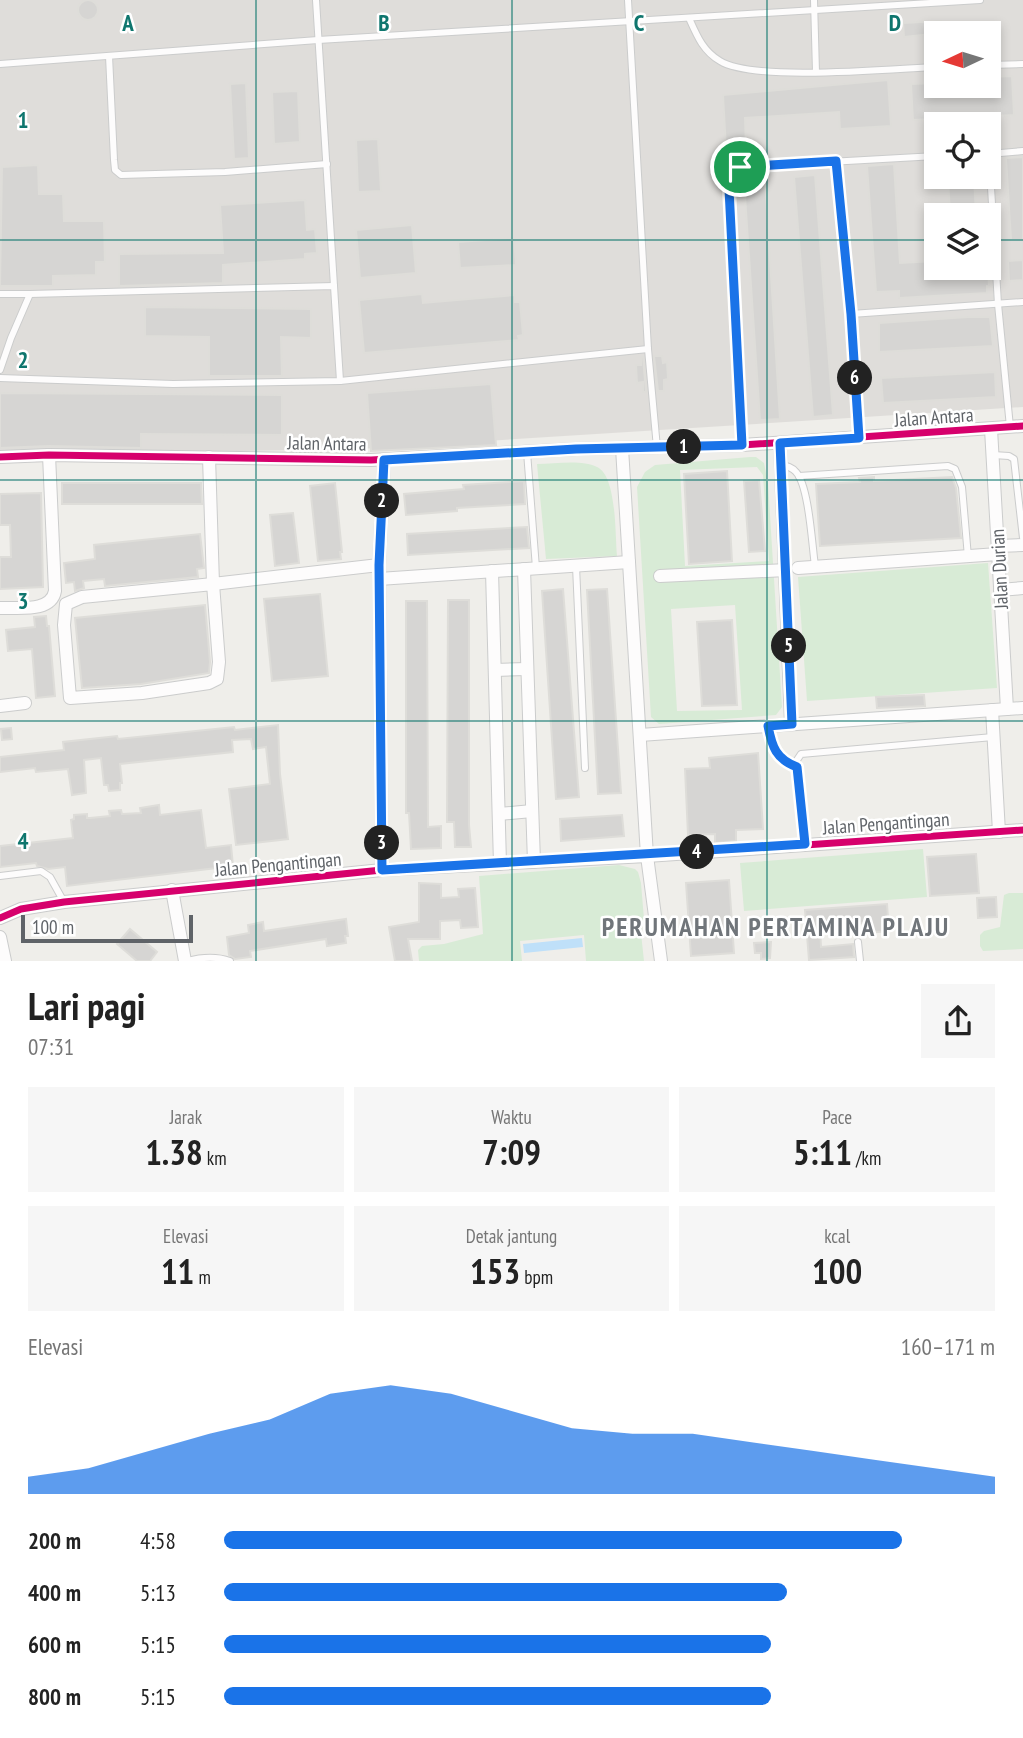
<!DOCTYPE html>
<html lang="id">
<meta charset="utf-8">
<style>
body{margin:0;font-family:"PT Sans Narrow",sans-serif;background:#f6f6f6;color:#222;height:100vh;display:flex;flex-direction:column;font-size:26px;white-space:nowrap}
*{box-sizing:border-box;margin:0}
p{font-size:23px;color:#767676}
.icon{flex:none;width:38px;height:38px;fill:none;stroke:currentColor;stroke-width:2;stroke-linecap:round;stroke-linejoin:round}
.map{position:relative;height:961px;overflow:hidden}
.panel{display:flex;flex-direction:column;background:#fff;flex:1}
.panel>*{flex:none}
.needle{width:46px;rotate:266deg}
.buttons{position:absolute;left:924px;top:21px;display:grid;gap:14px}
.buttons a{display:grid;place-items:center;width:77px;height:77px;border-radius:0px;background:#fff;box-shadow:0 4px 10px #0003;font-size:35px}
.scale{position:absolute;left:21px;bottom:18px;width:172px;box-sizing:border-box;padding-left:7px;border:4px solid #5f6368;border-top:0;font-size:19px;line-height:24px;white-space:nowrap;color:#5f6368;-webkit-text-stroke:5px #fff;paint-order:stroke}
.pin{position:absolute;display:grid;place-items:center;width:60px;height:60px;color:#fff;margin:-30px;border:4px solid #fff;border-radius:50%;box-shadow:0 2px 7px #0007}
.km{position:absolute;width:35px;height:35px;margin:-18px;border-radius:50%;background:#222;color:#fff;font-size:19px;line-height:35px;text-align:center}
.round{display:grid;place-items:center;flex:none;width:74px;height:74px;border-radius:0px;background:#f6f6f6}
.headline{display:flex;align-items:center;justify-content:space-between;height:119px;padding:0 28px}
h1{font-size:38px;font-weight:800;line-height:52px}
.stats{display:grid;grid-template-columns:repeat(3,1fr);gap:10px;height:119px;padding:7px 28px}
.stats div{display:grid;align-content:center;border-radius:0px;background:#f6f6f6;text-align:center}
.stats b{font-size:35px;font-weight:800}
.stats small{font-size:19px;font-weight:400}
.stats p{font-size:19px}
.chart{height:196px;padding:14px 28px}
.chart p{display:flex;justify-content:space-between}
.chart svg{width:100%;height:126px;margin-top:7px;fill:#1a73e8;opacity:.7}
ul{padding:0 28px;list-style:none;font-size:23px}
li{display:grid;grid-template-columns:112px 84px 1fr;align-items:center;height:52px}
li i{height:18px;border-radius:9px;background:#1a73e8}
.map>svg:first-child{display:block}
.industrial{fill:#dfddda;fill-rule:evenodd}
.green{fill:#d8ebd6;fill-rule:evenodd}
.water{fill:#bfe0f9}
.building{fill:#d6d5d3;stroke:#deddd9;stroke-width:2}
.lines{fill:none;stroke-linecap:round;stroke-linejoin:round}
.lane-casing{stroke:#cbcccc;stroke-width:8}
.street-casing{stroke:#cbcccc;stroke-width:14}
.lane{stroke:#fdfcfc;stroke-width:6}
.street{stroke:#fdfcfc;stroke-width:12}
.cycleway-casing{stroke:#fff;stroke-width:11}
.cycleway{stroke:#d6006c;stroke-width:7}
.route-casing{stroke:#fff;stroke-width:14}
.route{stroke:#1a73e8;stroke-width:9}
.grid{fill:none;stroke:#0f766e;stroke-width:2;stroke-opacity:0.55}
.labels{text-anchor:middle;dominant-baseline:central;stroke-width:5;stroke-linejoin:round;paint-order:stroke}
.street-label{font-size:19px;fill:#5f6368;stroke:#fff}
.district-label{font-size:26px;font-weight:bold;letter-spacing:2px;fill:#70757a;stroke:#fff}
.grid-label{font-size:23px;text-anchor:middle;font-weight:bold;fill:#0f766e;stroke:#fff;stroke-width:5;stroke-linejoin:round;paint-order:stroke}
</style>
<div class="map">
<svg width="1023" height="961" viewBox="0 0 1023 961">
<rect width="100%" height="100%" fill="#efeeea"/>
<path class="industrial" d="M 0,0 L 1023,0 L 1023,407 L 360,449 L 0,455 ZM 936,33 L 989,33 L 989,86 L 936,86 ZM 936,124 L 989,124 L 989,177 L 936,177 ZM 936,215 L 989,215 L 989,268 L 936,268 Z"/>
<g class="green">
<path d="M 750,457 L 756,457 L 764,463 L 768,483 L 782,707 L 776,715 L 659,724 L 651,717 L 637,487 L 645,472 L 655,465 ZM 757,467 L 763,475 L 769,561 L 685,566 L 680,470 ZM 735,605 L 742,710 L 677,711 L 671,609 Z"/>
<path d="M 537,464 C 555,464 581,459 597,467 C 617,476 615,535 617,556 L 546,559 Z"/>
<polygon points="988,563 997,688 807,701 798,577"/>
<polygon points="923,849 927,897 744,911 740,863"/>
<polygon points="619,865 635,869 638,872 641,883 644,919 641,933 644,961 586,961 584,935 520,941 522,961 419,961 418,950 422,946 444,944 483,934 479,876"/>
<polygon points="1009,893 1023,893 1023,949 983,951 980,946 980,935 984,931 1000,927 1004,895"/>
</g>
<polygon class="water" points="582,938 583,947 524,953 523,944"/>
<g class="building">
<circle cx="88" cy="10" r="10"/>
<polygon points="941,21 941,33 904,37 903,23"/>
<polygon points="1012,76 1014,115 913,120 911,84 936,83 936,86 989,86 989,77"/>
<polygon points="888,80 891,126 840,129 839,112 745,118 746,148 726,149 723,95"/>
<polygon points="246,83 249,158 234,159 230,84"/>
<polygon points="298,91 300,142 274,144 272,92"/>
<polygon points="378,139 381,191 358,192 356,140"/>
<polygon points="1023,157 1023,240 1011,240 1006,158"/>
<polygon points="894,164 900,263 936,261 936,268 988,268 989,286 987,286 987,293 899,298 899,291 876,292 867,166"/>
<polygon points="38,165 39,194 63,194 64,221 104,221 105,262 96,262 96,275 53,276 53,286 0,286 2,167"/>
<polygon points="815,175 833,415 813,417 794,177"/>
<polygon points="948,177 974,177 976,215 950,215"/>
<polygon points="765,179 780,419 760,420 744,181"/>
<polygon points="305,200 307,230 315,229 317,253 305,254 305,259 223,265 223,283 119,286 119,254 223,253 220,205"/>
<polygon points="412,225 416,273 360,278 356,230"/>
<polygon points="514,238 516,265 460,268 458,242"/>
<polygon points="1023,260 1023,280 1009,281 1008,261"/>
<polygon points="422,294 423,303 515,295 515,302 520,302 523,335 518,336 519,340 364,353 359,300"/>
<polygon points="145,307 311,309 311,338 281,337 282,376 209,376 209,337 145,336"/>
<polygon points="968,317 990,317 993,346 879,352 879,323"/>
<polygon points="654,356 662,356 663,363 667,362 668,379 664,380 664,391 658,391"/>
<polygon points="641,357 643,357 646,392 643,392 643,382 637,383 636,365 641,365"/>
<polygon points="995,372 996,397 883,403 881,378"/>
<polygon points="491,384 496,445 371,451 367,393"/>
<polygon points="0,393 282,395 282,435 141,434 141,448 49,446 0,448"/>
<polygon points="727,471 732,561 689,564 684,474"/>
<polygon points="874,477 874,481 952,477 956,488 961,538 820,546 816,484 860,482 859,478"/>
<polygon points="759,480 765,551 749,552 744,481"/>
<polygon points="524,481 525,504 457,508 457,511 406,515 404,494 464,489 463,485"/>
<polygon points="62,483 201,483 202,504 62,504"/>
<polygon points="335,483 342,552 340,552 341,559 318,561 310,486"/>
<polygon points="41,493 43,587 0,589 0,557 11,557 10,525 0,525 0,494"/>
<polygon points="293,513 299,563 275,566 270,515"/>
<polygon points="527,527 529,548 408,555 407,534"/>
<polygon points="200,534 204,568 197,569 198,577 105,586 104,579 83,581 84,588 75,591 74,582 66,583 64,563 95,559 94,545"/>
<polygon points="563,589 579,797 556,799 542,591"/>
<polygon points="607,589 621,793 598,794 587,590"/>
<polygon points="320,594 328,676 272,681 264,599"/>
<polygon points="448,600 469,600 469,825 471,847 455,847 454,822 447,822"/>
<polygon points="406,601 427,601 428,827 441,826 441,848 411,849 409,813 406,813"/>
<polygon points="205,605 210,662 209,673 141,684 82,688 75,618"/>
<polygon points="46,616 47,626 49,626 55,696 36,698 32,649 8,651 6,630 35,627 34,617"/>
<polygon points="732,620 737,705 702,706 697,622"/>
<polygon points="924,695 925,706 877,708 876,697"/>
<polygon points="278,725 280,774 288,839 236,845 229,789 270,784 266,747 253,749 251,739 232,740 233,752 120,764 122,783 120,783 120,790 109,791 108,785 104,785 101,758 84,760 86,793 72,795 68,769 36,772 35,768 0,772 0,757 64,750 63,742 117,736 118,739 234,727 235,730"/>
<polygon points="11,728 12,739 2,740 1,729"/>
<polygon points="758,753 763,829 736,830 736,841 715,843 715,834 688,835 685,769 710,768 709,758"/>
<polygon points="159,805 160,815 201,810 206,848 231,845 233,866 67,886 65,867 48,869 37,866 36,863 0,867 0,846 73,838 71,820 74,819 74,815 87,814 87,818 90,818 110,816 109,811 121,810 122,814 141,813 140,808"/>
<polygon points="622,815 624,836 561,841 560,819"/>
<polygon points="976,854 979,893 930,896 927,857"/>
<polygon points="729,880 734,953 691,956 686,883"/>
<polygon points="419,883 441,884 441,898 459,897 458,889 475,888 478,927 461,928 460,920 440,921 440,939 408,939 412,961 395,961 389,927 419,922"/>
<polygon points="996,897 997,917 978,918 977,898"/>
<polygon points="887,904 889,931 867,933 866,923 820,926 821,947 853,944 854,957 809,960 805,910"/>
<polygon points="346,919 348,936 345,936 346,943 327,946 326,939 250,951 251,957 235,959 229,955 227,937 249,933 248,925 263,922 264,931"/>
<polygon points="130,929 157,952 150,961 137,961 117,944"/>
<polygon points="771,942 770,958 761,959 761,953 755,953 754,943"/>
</g>
<g class="lines">
<defs>
<g id="lane">
<polyline points="316,0 334,286"/>
<polyline points="628,0 648,349 657,448"/>
<polyline points="814,0 816,72"/>
<path d="M 689,18 C 697,36 703,51 720,61 C 754,82 891,69 936,67"/>
<polyline points="109,56 114,160 115,170 121,175 225,172 327,164"/>
<polyline points="0,64 318,40 980,0"/>
<polyline points="989,65 1023,64"/>
<polyline points="989,154 998,304 1010,427"/>
<polyline points="989,154 1023,151"/>
<polyline points="836,161 851,314 859,438"/>
<polyline points="0,294 30,294"/>
<polyline points="851,314 1023,302"/>
<polyline points="0,370 11,338 30,294 334,286 340,381"/>
<polyline points="0,378 173,384 340,381 648,349"/>
<polyline points="742,445 728,189 731,171 740,167 936,156"/>
<polyline points="527,452 536,568"/>
<polyline points="993,455 1009,456 1014,459 1023,538"/>
<path d="M 781,465 C 787,466 792,467 796,472 C 809,486 812,545 815,566"/>
<polyline points="799,476 948,466 955,469 962,487 968,557"/>
<polyline points="576,566 585,768"/>
<path d="M 768,727 C 772,748 777,760 797,767"/>
<polyline points="805,844 797,767 797,760 801,754 993,737"/>
<polyline points="0,876 41,871 50,877 64,902"/>
<polyline points="858,942 860,961"/>
<path d="M 187,961 C 202,957 216,956 230,961"/>
</g>
<g id="street">
<polyline points="991,429 1007,709"/>
<polyline points="780,443 791,724"/>
<polyline points="622,448 647,856 661,961"/>
<polyline points="0,457 49,455 371,460 576,449 742,445 1023,426"/>
<polyline points="209,457 213,584 379,565 384,460"/>
<polyline points="998,546 1023,545"/>
<polyline points="379,565 382,870"/>
<polyline points="798,568 998,554"/>
<polyline points="524,569 534,862"/>
<polyline points="492,571 500,864"/>
<polyline points="660,576 786,570"/>
<polyline points="379,579 629,562"/>
<polygon points="213,584 219,662 217,679 209,683 142,693 70,698 64,625 66,604 82,597"/>
<polyline points="1000,590 1023,588"/>
<path d="M 0,608 C 18,607 51,613 55,591 L 49,455"/>
<polyline points="495,670 527,669"/>
<polyline points="0,706 25,703"/>
<polyline points="992,710 999,832"/>
<polyline points="640,735 1023,708"/>
<polyline points="499,814 532,811"/>
<polyline points="172,890 185,961"/>
<polyline points="0,918 21,909 64,902 382,870 647,856 1023,830"/>
<polyline points="0,937 5,961"/>
</g>
</defs>
<use href="#lane" class="lane-casing"/>
<use href="#street" class="street-casing"/>
<use href="#lane" class="lane"/>
<use href="#street" class="street"/>
<defs>
<g id="cycleway">
<polyline points="0,457 49,455 371,460 576,449 742,445 1023,426"/>
<polyline points="0,918 21,909 64,902 382,870 647,856 1023,830"/>
</g>
</defs>
<use href="#cycleway" class="cycleway-casing"/>
<use href="#cycleway" class="cycleway"/>
</g>
<g class="lines">
<defs>
<path id="route" d="M 836,161 L 851,314 L 859,438 L 780,443 L 792,724 L 768,726 C 772,747 776,759 797,767 L 805,844 L 382,870 L 379,565 L 384,460 L 576,449 L 742,445 L 729,189 L 731,170 L 740,167 Z"/>
</defs>
<use href="#route" class="route-casing"/>
<use href="#route" class="route"/>
</g>
<path class="grid" d="M 256,0 L 256,961M 512,0 L 512,961M 767,0 L 767,961M 0,240 L 936,240M 989,240 L 1023,240M 0,480 L 1023,480M 0,721 L 1023,721"/>
<g class="labels">
<g class="street-label">
<text transform="translate(934 417) rotate(-4)">Jalan Antara</text>
<text transform="translate(327 443) rotate(1)">Jalan Antara</text>
<text transform="translate(999 569) rotate(-93)">Jalan Durian</text>
<text transform="translate(886 823) rotate(-4)">Jalan Pengantingan</text>
<text transform="translate(278 864) rotate(-5)">Jalan Pengantingan</text>
</g>
<g class="district-label">
<text x="776" y="926">PERUMAHAN PERTAMINA PLAJU</text>
</g>
</g>
<g class="grid-label">
<text x="128" y="31">A</text>
<text x="384" y="31">B</text>
<text x="639" y="31">C</text>
<text x="895" y="31">D</text>
<text x="23" y="128">1</text>
<text x="23" y="368">2</text>
<text x="23" y="609">3</text>
<text x="23" y="849">4</text>
</g>
</svg>
<div class="buttons">
<a><svg class="needle" viewBox="-14 -14 28 28"><path d="M0-13l5 13h-10z" fill="#e53935"/><path d="M0 13l5-13h-10z" fill="#767676"/></svg></a>
<a><svg class="icon" aria-label="locate" viewBox="0 0 24 24"><circle cx="12" cy="12" r="6"/><path d="M12 2v4M12 18v4M2 12h4M18 12h4"/></svg></a>
<a><svg class="icon" aria-label="layers" viewBox="0 0 24 24"><path d="M12 4l9 5-9 5-9-5zM3 14l9 5 9-5"/></svg></a>
</div>
<div class="scale">100 m</div>
<div class="pin" style="left:740px;top:167px;background:#1e9e55"><svg class="icon" aria-label="arrive" viewBox="0 0 24 24"><path d="M6 21V4h12l-3 4 3 4H6"/></svg></div>
<b class="km" style="left:684px;top:447px">1</b>
<b class="km" style="left:382px;top:501px">2</b>
<b class="km" style="left:382px;top:843px">3</b>
<b class="km" style="left:697px;top:852px">4</b>
<b class="km" style="left:789px;top:646px">5</b>
<b class="km" style="left:855px;top:378px">6</b>
</div>
<section class="panel">
<div class="headline"><div><h1>Lari pagi</h1><p>07:31</p></div><a class="round"><svg class="icon" aria-label="share" viewBox="0 0 24 24"><path d="M12 15V3M7 8l5-5 5 5M5 13v7h14v-7"/></svg></a></div>
<div class="stats">
<div><p>Jarak</p><b>1.38<small> km</small></b></div>
<div><p>Waktu</p><b>7:09</b></div>
<div><p>Pace</p><b>5:11<small> /km</small></b></div>
</div>
<div class="stats">
<div><p>Elevasi</p><b>11<small> m</small></b></div>
<div><p>Detak jantung</p><b>153<small> bpm</small></b></div>
<div><p>kcal</p><b>100</b></div>
</div>
<div class="chart"><p><span>Elevasi</span>160–171 m</p>
<svg viewBox="0 0 160 44" preserveAspectRatio="none"><path d="M0 44V38L10 35L20 29L30 23L40 18L50 9L60 6L70 9L80 15L90 21L100 23L110 23L120 26L130 29L140 32L150 35L160 38V44z"/></svg>
</div>
<ul>
<li><b>200 m</b>4:58<i style="width:88%"></i></li>
<li><b>400 m</b>5:13<i style="width:73%"></i></li>
<li><b>600 m</b>5:15<i style="width:71%"></i></li>
<li><b>800 m</b>5:15<i style="width:71%"></i></li>
</ul>
</section>
